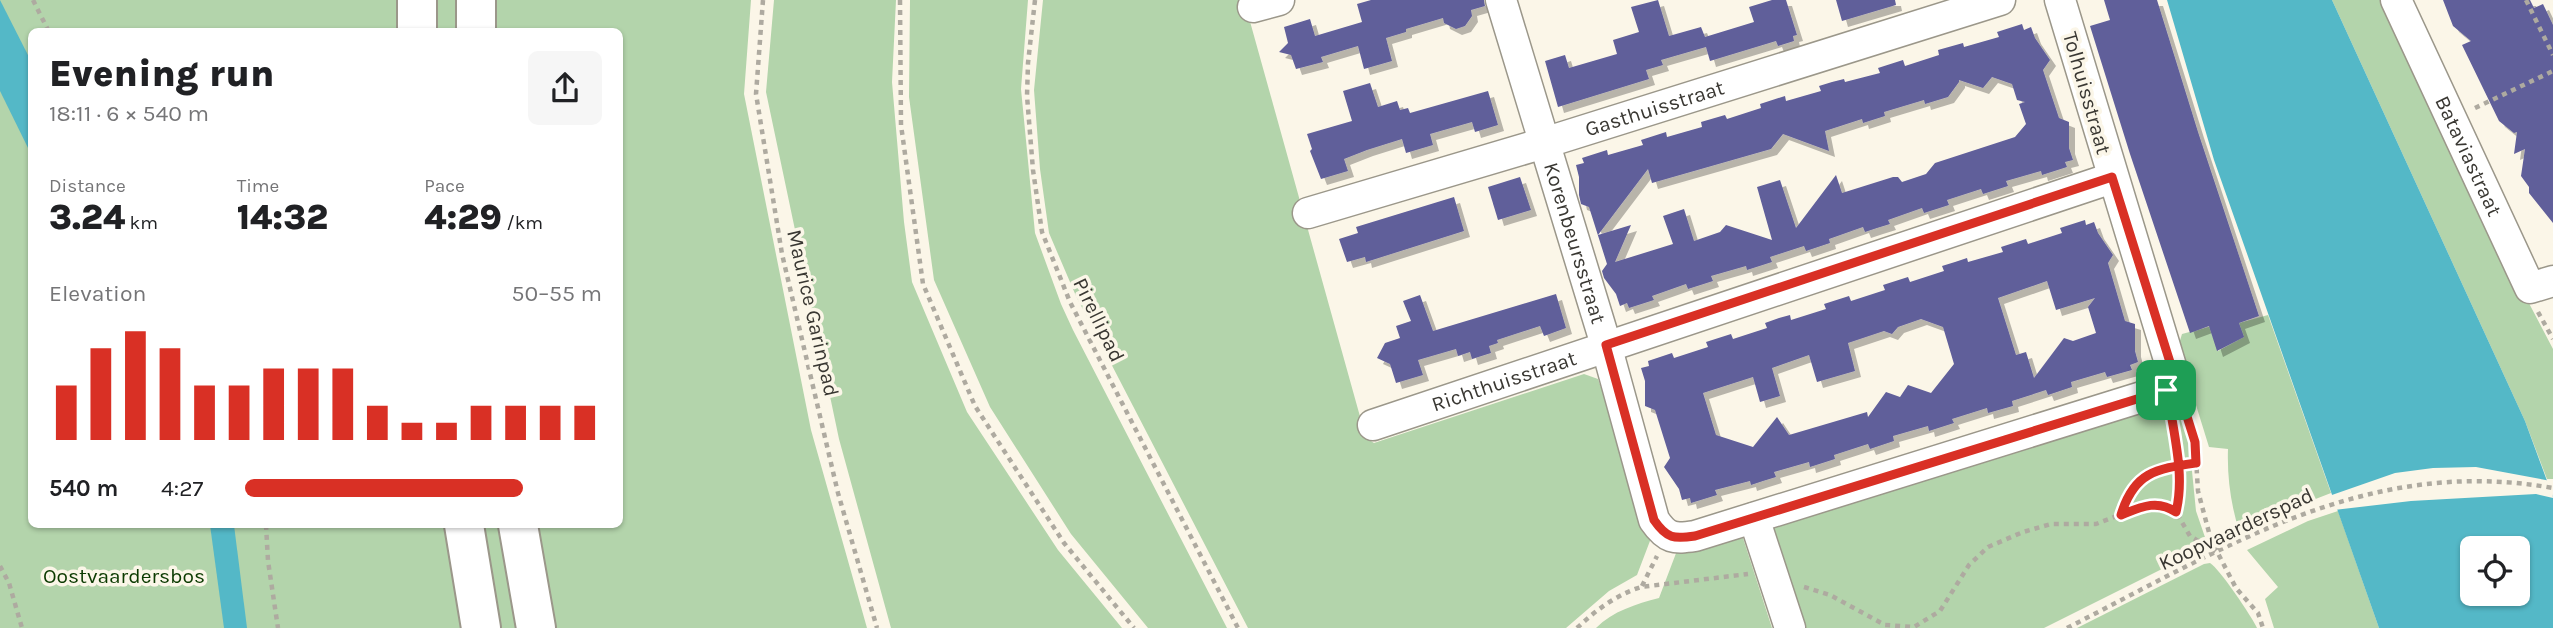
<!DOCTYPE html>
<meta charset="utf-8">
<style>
body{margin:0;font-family:Karla,sans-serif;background:#f6f6f6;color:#202124;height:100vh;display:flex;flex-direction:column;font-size:26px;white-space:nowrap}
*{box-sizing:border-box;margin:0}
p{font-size:23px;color:#757577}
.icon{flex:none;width:38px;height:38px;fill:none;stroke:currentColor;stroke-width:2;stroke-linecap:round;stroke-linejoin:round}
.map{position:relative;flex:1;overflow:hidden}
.side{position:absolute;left:28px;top:28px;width:595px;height:500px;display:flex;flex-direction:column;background:#fff;border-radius:10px;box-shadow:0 2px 5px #0004}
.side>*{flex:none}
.controls{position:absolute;left:2460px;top:536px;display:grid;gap:14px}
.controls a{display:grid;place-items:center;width:70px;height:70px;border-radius:10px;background:#fff;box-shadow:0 2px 5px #0004;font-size:35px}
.pin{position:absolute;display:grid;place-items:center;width:60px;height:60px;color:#fff;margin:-30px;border-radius:14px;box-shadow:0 4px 10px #0006}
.round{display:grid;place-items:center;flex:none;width:74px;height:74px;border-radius:10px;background:#f6f6f6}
.summary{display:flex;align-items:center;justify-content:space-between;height:119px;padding:0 21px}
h1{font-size:38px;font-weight:800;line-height:52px}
.figures{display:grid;grid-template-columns:repeat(3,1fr);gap:10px;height:119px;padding:7px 21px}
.figures div{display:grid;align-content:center}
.figures b{font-size:35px;font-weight:800}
.figures small{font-size:19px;font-weight:400}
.figures p{font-size:19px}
.chart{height:196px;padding:14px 21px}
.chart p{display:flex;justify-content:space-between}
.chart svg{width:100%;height:126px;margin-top:7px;stroke:#d93025;stroke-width:6}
ul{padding:0 21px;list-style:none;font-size:23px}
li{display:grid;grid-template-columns:112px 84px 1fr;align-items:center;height:52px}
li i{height:18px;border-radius:9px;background:#d93025}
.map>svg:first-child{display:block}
.green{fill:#b3d4ab}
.water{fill:#54b8c7;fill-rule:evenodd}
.pier{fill:#fbf6e8}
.building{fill:#605e9a;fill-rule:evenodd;filter:url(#shadow)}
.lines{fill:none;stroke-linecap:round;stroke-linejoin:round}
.minor-casing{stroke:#9b978a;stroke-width:33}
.highway-casing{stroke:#9b978a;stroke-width:42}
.path{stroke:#aeaaa0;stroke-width:4.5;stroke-dasharray:5 5;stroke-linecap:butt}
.minor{stroke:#fff;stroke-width:30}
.highway{stroke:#fff;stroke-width:38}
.route-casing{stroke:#fff;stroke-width:14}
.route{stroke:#d93025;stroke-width:9}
.labels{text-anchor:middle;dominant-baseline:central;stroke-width:7;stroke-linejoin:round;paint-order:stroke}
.street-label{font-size:21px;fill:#393732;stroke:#fbf6e8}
.park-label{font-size:21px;fill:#0b3a00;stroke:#fbf6e8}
</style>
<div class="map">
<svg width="2553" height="628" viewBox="0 0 2553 628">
<defs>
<filter id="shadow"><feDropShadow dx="6" dy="6" stdDeviation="0" flood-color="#0004"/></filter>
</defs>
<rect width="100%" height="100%" fill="#fbf6e8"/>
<g class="green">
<polygon points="0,0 403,0 403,31 32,32 32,525 450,525 468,628 0,628"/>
<polygon points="427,0 466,0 464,31 428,31"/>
<polygon points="482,0 751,0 744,94 811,430 867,628 549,628 530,525 620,525 620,32 482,31"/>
<polygon points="774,0 896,0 892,82 904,222 912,282 967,412 1058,550 1122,628 891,628 839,439 766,92"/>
<polygon points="910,0 1028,0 1021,89 1035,233 1061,304 1073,330 1227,628 1148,628 1071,534 990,407 934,280 909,97"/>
<polygon points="1043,0 1244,0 1366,438 1374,443 1584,374 1598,379 1653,533 1637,575 1609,591 1566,628 1248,628 1076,296 1049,233 1040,169 1034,90"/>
<polygon points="2332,0 2393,0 2522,290 2553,349 2553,479 2547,479 2525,421"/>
<path d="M 2268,315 L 2331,493 L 2295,507 L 2240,534 C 2231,506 2227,478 2228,449 L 2209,447 L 2178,347 L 2182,334 L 2212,326 L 2211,331 L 2218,351 L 2243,337 L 2239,323 Z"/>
<polygon points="2175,398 2189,441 2196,511 2208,546 2044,628 1799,628 1771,533 1776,521"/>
<polygon points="2338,511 2379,628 2274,628 2265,599 2278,587 2247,550 2308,521"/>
<polygon points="475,525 499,525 517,628 494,628"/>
<path d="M 1743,538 L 1772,628 L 1596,628 C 1613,611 1636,604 1659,598 L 1678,548 Z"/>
<path d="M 2210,563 C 2219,568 2252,617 2257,628 L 2077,628 L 2204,564 Z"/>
</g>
<g class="water">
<polygon points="0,0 31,61 31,154 0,91"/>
<path d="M 2167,0 L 2332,0 L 2525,421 L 2553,497 L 2553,628 L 2379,628 L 2214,160 ZM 2473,548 L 2518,548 L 2518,593 L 2473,593 Z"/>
<polygon points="210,525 234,525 247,628 224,628"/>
</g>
<polygon class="pier" points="2476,467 2551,481 2553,498 2536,494 2411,501 2334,510 2329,496 2395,473 2433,468"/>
<g class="building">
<polygon points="1371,0 1484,0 1485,6 1471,10 1472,16 1465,26 1456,29 1444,23 1443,18 1406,29 1406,32 1386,38 1392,61 1364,69 1358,46 1321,57 1323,62 1296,69 1291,55 1279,52 1288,43 1284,27 1310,19 1315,36 1362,22 1357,4"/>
<polygon points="1658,0 1669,36 1701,27 1705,37 1754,22 1749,7 1772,0 1786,0 1797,35 1793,36 1794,41 1778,46 1776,41 1710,61 1706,47 1661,60 1663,65 1646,70 1649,79 1558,107 1545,61 1565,55 1569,68 1617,54 1613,40 1639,32 1631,7"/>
<polygon points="1836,0 1895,0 1896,5 1842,21"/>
<polygon points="2104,0 2157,0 2198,132 2259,316 2239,323 2244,337 2217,351 2209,326 2190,333 2130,154 2090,26 2110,20"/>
<polygon points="2443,0 2530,0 2534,8 2543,4 2553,25 2553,223 2529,193 2529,187 2521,176 2525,149 2514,154 2517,132 2514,133 2499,121 2462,45 2471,41 2453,26"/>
<path d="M 2022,24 L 2024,30 L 2031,27 L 2035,38 L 2050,60 L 2043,70 L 2059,118 L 2069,122 L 2069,148 L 2073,160 L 2065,162 L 2067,167 L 2042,175 L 2041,171 L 2006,181 L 2008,186 L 1983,194 L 1981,189 L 1947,200 L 1949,205 L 1924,213 L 1922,208 L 1888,220 L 1890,224 L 1877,228 L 1865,232 L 1863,227 L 1829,239 L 1830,243 L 1806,251 L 1804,246 L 1770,257 L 1772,262 L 1747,270 L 1746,266 L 1711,276 L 1713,281 L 1688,289 L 1686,284 L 1652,296 L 1654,300 L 1629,308 L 1627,303 L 1620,306 L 1616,294 L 1604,278 L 1602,271 L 1607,264 L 1589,207 L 1581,204 L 1579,195 L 1579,177 L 1576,165 L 1584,163 L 1582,158 L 1607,150 L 1608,155 L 1643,145 L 1641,140 L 1666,132 L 1667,137 L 1702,127 L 1701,122 L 1725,115 L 1727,119 L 1761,108 L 1760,104 L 1785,96 L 1786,101 L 1821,91 L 1819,86 L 1832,82 L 1844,79 L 1845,82 L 1880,73 L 1878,68 L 1903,60 L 1905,66 L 1939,55 L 1938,50 L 1963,43 L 1964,47 L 1999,37 L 1997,32 ZM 1992,77 L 2012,84 L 2017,100 L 2025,102 L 2019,104 L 2026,124 L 2015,137 L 1935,163 L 1926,174 L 1902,182 L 1898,177 L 1893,177 L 1842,193 L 1836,175 L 1796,228 L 1780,180 L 1757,187 L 1772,240 L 1726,225 L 1720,232 L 1694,241 L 1684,209 L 1663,216 L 1673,244 L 1615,262 L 1631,225 L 1598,235 L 1648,169 L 1652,183 L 1771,149 L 1783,134 L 1829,151 L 1825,131 L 1862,119 L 1863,123 L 1885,116 L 1884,112 L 1924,100 L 1925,104 L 1948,97 L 1959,82 L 1959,80 L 1983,88 Z"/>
<polygon points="1370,83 1378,107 1397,101 1400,110 1408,108 1410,113 1488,91 1498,125 1475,132 1472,122 1430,134 1433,145 1406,153 1402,139 1367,150 1344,159 1348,171 1321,179 1310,151 1312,149 1307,134 1352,121 1343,91"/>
<polygon points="1520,177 1531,210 1498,220 1488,187"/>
<polygon points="1454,197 1464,231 1366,262 1365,257 1347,262 1339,239 1358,233 1356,227"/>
<path d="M 2085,220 L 2086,225 L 2094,222 L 2098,233 L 2113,255 L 2108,263 L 2125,321 L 2135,324 L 2135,351 L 2138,362 L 2130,365 L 2132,370 L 2107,377 L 2105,372 L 2071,382 L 2072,387 L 2048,395 L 2046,390 L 2012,401 L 2013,406 L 1988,413 L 1987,408 L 1952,419 L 1954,423 L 1929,431 L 1928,426 L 1893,436 L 1894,441 L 1870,449 L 1868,444 L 1834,455 L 1835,459 L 1810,467 L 1809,462 L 1774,472 L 1776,477 L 1763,481 L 1751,485 L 1750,481 L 1715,490 L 1717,495 L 1691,503 L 1690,498 L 1682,500 L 1679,489 L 1664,467 L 1670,458 L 1655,410 L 1645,406 L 1645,381 L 1641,368 L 1649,366 L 1648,361 L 1672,353 L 1674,358 L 1708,347 L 1706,342 L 1731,334 L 1733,339 L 1767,328 L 1765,323 L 1779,318 L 1790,315 L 1791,320 L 1826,309 L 1824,304 L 1849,296 L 1851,301 L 1885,290 L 1883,285 L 1908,277 L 1910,282 L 1944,271 L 1942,266 L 1955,262 L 1967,258 L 1968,262 L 2003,252 L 2001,247 L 2026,239 L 2028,244 L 2062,233 L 2060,228 ZM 2047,281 L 2056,310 L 2095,298 L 2088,307 L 2096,333 L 2073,341 L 2064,338 L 2034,378 L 2026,352 L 2016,355 L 1998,298 ZM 1921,319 L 1943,327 L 1954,364 L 1931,393 L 1908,385 L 1900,397 L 1886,392 L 1868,417 L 1867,412 L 1789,435 L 1777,417 L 1753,447 L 1716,435 L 1703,393 L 1753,377 L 1760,402 L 1780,396 L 1772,368 L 1809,355 L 1817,382 L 1855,371 L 1848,343 L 1884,331 L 1892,334 L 1898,327 Z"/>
<polygon points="1556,294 1566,328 1544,336 1540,326 1497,340 1498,343 1489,346 1491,353 1472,359 1470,352 1458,356 1456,349 1418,360 1423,375 1396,383 1390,364 1377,358 1385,343 1400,338 1396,326 1411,321 1403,301 1420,295 1433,331"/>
</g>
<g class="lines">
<defs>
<g id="minor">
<path id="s1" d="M 1501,0 L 1606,345 L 1654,520 C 1667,539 1674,539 1695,536 L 2177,386 L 2060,0"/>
<path id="s2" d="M 2396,0 L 2530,288 L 2553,281"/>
<polyline points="1253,7 1279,0"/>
<path id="s3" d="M 1308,213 L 1544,143 L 2000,0"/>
<path id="s4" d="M 1373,425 L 2112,178"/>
<polyline points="1754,518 1790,628"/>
</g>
<g id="highway">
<polyline points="417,0 417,32"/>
<polyline points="476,32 476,0"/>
<polyline points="464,525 481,628"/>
<polyline points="518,525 536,628"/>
</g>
</defs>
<use href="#minor" class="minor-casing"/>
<use href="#highway" class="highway-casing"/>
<g class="path">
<polyline points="33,0 49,32"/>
<polyline points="763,0 756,94 782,254 838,493 877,628"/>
<polyline points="900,0 901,125 923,284 975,406 1064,543 1134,628"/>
<polyline points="1035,0 1028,63 1027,96 1033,170 1042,232 1070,302 1238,628"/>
<polyline points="2526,0 2553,55"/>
<polyline points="2475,108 2553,71"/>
<polyline points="2538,312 2553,339"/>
<polyline points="2185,410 2195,442 2198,491 2211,540 2236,588 2258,613 2263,628"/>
<polyline points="2171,413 2181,479 2176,512"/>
<path d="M 2121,514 C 2134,472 2156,469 2196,463"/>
<polyline points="266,525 268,561 278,628"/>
<polyline points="0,566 9,583 22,628"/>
<polyline points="1642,586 1657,556"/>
<polyline points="1804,587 1830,595 1885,625 1914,627 1940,611 1969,565 1988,547 2023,532 2051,524 2096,524 2145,505 2155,504 2171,509 2176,512 2190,536 2216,552"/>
<path d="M 1577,628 C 1596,610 1616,595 1641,587 L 1748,574"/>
<path d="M 2067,628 C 2225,548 2367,455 2553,488"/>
</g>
<use href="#minor" class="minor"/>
<use href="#highway" class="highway"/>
</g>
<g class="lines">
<defs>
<path id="route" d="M 2166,390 L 1695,536 C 1674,539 1667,539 1654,520 L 1606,345 L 2112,177 L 2195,442 L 2196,463 C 2156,469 2134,472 2121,515 C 2141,507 2157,499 2176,512 C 2185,475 2174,437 2169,400 L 2166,390"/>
</defs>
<use href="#route" class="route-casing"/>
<use href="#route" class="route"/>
</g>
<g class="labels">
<g class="street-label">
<text transform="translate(2087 93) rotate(74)">Tolhuisstraat</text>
<text stroke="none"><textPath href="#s3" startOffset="362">Gasthuisstraat</textPath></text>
<text stroke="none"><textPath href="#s2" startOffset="172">Bataviastraat</textPath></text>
<text stroke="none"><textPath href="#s1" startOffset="254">Korenbeursstraat</textPath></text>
<text transform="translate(813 313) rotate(77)">Maurice Garinpad</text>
<text transform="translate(1099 320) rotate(64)">Pirellipad</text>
<text stroke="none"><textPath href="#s4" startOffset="138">Richthuisstraat</textPath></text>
<text transform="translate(2236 529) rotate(-25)">Koopvaarderspad</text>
</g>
<g class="park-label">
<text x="124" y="576">Oostvaardersbos</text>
</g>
</g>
</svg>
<div class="controls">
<a><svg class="icon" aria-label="locate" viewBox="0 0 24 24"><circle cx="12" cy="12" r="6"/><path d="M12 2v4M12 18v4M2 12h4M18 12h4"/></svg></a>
</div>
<div class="pin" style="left:2166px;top:390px;background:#1e9e55"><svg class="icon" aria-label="arrive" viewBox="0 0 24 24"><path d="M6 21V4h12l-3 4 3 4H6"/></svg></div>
<section class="side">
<div class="summary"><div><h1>Evening run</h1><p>18:11 · 6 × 540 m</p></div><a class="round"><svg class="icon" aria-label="share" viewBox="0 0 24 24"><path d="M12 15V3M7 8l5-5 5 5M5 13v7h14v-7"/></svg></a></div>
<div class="figures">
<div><p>Distance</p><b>3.24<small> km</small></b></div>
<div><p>Time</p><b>14:32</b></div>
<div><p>Pace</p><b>4:29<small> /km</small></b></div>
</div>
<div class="chart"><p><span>Elevation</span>50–55 m</p>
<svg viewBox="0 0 160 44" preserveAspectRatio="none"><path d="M5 44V25M15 44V12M25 44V6M35 44V12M45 44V25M55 44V25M65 44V19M75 44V19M85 44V19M95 44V32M105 44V38M115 44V38M125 44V32M135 44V32M145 44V32M155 44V32"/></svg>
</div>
<ul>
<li><b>540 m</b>4:27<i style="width:78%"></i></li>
</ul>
</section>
</div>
